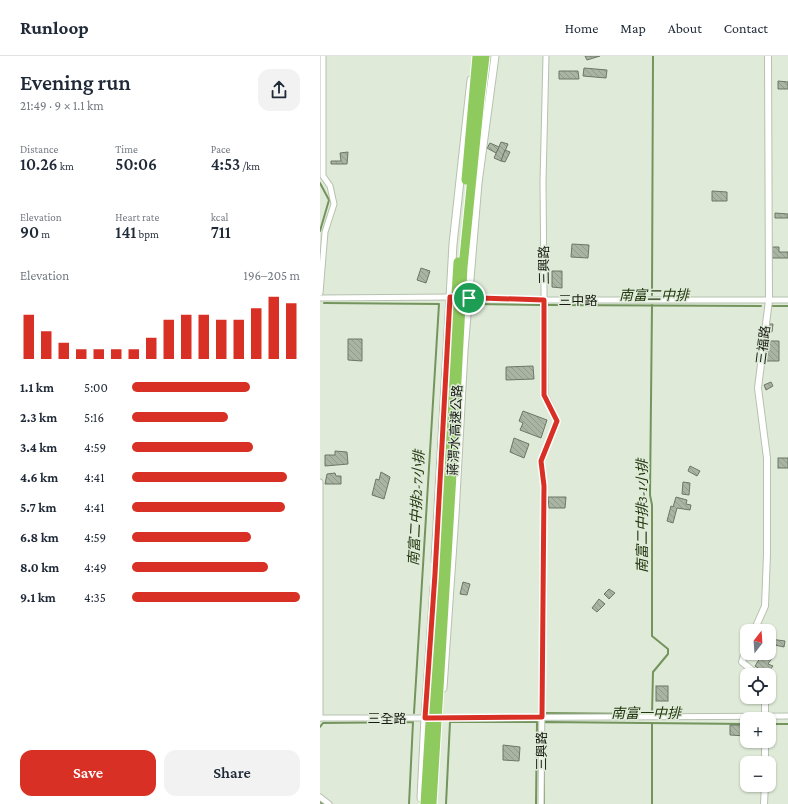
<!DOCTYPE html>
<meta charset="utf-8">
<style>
body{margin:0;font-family:"Crimson Pro","Noto Sans TC",serif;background:#f2f2f3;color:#1f2937;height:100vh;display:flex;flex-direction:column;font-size:15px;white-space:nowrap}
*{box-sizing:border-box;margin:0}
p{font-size:13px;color:#747a83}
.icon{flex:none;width:22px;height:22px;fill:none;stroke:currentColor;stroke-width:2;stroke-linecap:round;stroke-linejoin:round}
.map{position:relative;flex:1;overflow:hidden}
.details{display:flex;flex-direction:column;background:#fff;width:320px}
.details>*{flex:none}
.needle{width:26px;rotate:17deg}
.fabs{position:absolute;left:420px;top:568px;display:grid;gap:8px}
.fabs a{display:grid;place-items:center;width:36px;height:36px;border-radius:8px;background:#fff;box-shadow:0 1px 3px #0004;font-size:20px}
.pin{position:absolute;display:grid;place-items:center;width:34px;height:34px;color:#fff;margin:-17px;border:2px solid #fff;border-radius:50%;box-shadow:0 1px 4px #0007}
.round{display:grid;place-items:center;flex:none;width:42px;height:42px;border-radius:12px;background:#f2f2f3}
.headline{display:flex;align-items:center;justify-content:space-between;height:68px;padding:0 20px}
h1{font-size:22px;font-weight:600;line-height:30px}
.figures{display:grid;grid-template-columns:repeat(3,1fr);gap:6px;height:68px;padding:4px 20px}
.figures div{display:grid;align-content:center}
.figures b{font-size:17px;font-weight:600}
.figures small{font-size:11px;font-weight:400}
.figures p{font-size:11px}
.chart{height:112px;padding:8px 20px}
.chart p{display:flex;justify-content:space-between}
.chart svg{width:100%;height:72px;margin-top:4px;stroke:#d93025;stroke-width:6}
.action{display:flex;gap:8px;margin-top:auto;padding:8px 20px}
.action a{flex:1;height:46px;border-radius:12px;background:#d93025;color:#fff;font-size:16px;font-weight:600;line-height:46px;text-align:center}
.action a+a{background:#f2f2f3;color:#1f2937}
ul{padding:0 20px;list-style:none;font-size:13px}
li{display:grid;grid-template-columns:64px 48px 1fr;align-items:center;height:30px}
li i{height:10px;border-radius:5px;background:#d93025}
header{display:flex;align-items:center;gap:24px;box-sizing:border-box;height:56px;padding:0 20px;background:#fff;border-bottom:1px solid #e0e1e3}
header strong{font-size:19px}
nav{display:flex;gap:22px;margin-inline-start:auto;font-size:14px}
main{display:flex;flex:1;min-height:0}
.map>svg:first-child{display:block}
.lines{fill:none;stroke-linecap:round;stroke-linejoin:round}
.stream{stroke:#74945d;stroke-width:2}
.building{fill:url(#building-back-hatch);stroke:#6d7766}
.minor-casing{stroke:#b6c1af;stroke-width:7}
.tertiary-casing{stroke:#b6c1af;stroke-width:8}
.secondary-casing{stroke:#b6c1af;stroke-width:9}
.minor{stroke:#fff;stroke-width:5}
.tertiary{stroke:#fff;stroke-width:6}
.secondary{stroke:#fff;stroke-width:7}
.motorway-bridge-casing{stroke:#fff;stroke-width:11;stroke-linecap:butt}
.motorway-bridge{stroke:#8fca5e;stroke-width:9}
.route-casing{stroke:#fff;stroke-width:8}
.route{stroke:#d93025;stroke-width:5}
.labels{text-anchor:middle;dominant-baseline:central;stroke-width:3;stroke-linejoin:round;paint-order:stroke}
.street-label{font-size:13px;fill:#161a13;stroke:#dfebd8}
.water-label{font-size:14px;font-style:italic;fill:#22380f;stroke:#dfebd8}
</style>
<header>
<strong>Runloop</strong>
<nav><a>Home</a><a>Map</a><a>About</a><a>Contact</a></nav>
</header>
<main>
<section class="details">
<div class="headline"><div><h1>Evening run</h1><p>21:49 · 9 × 1.1 km</p></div><a class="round"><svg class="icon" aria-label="share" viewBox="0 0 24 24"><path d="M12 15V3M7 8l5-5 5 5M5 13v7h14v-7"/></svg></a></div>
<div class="figures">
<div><p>Distance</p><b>10.26<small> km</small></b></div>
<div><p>Time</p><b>50:06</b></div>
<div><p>Pace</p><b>4:53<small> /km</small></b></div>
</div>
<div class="figures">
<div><p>Elevation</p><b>90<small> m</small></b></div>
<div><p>Heart rate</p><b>141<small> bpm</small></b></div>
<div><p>kcal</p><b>711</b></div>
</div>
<div class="chart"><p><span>Elevation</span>196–205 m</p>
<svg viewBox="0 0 160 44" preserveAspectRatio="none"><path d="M5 44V17M15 44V27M25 44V34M35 44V38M45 44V38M55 44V38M65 44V38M75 44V31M85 44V20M95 44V17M105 44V17M115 44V20M125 44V20M135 44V13M145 44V6M155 44V10"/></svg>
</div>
<ul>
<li><b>1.1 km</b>5:00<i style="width:70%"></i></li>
<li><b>2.3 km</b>5:16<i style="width:57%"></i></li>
<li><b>3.4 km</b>4:59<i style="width:72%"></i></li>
<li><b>4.6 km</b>4:41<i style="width:92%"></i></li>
<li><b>5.7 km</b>4:41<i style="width:91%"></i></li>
<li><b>6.8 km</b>4:59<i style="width:71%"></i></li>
<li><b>8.0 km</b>4:49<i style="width:81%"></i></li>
<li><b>9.1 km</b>4:35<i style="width:100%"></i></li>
</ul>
<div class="action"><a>Save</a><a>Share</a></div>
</section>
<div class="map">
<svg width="468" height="748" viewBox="0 0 468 748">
<defs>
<pattern id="building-back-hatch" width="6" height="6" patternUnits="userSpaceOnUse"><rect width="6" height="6" fill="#a9b4a2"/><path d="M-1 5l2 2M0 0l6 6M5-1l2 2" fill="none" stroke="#919a8b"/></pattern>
</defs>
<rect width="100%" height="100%" fill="#dfebd8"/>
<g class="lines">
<g class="stream">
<polyline points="0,127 9,144 0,175"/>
<polyline points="332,239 333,0"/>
<polyline points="4,247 119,248 94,657"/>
<polyline points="154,248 220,249"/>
<polyline points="226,249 441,250"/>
<polyline points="450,250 468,250"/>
<polyline points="224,657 325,658"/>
<polyline points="332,658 333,616 348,598 348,593 332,580 332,449 330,439 332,249"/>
<polyline points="449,668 468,668"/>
<polyline points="224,669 224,666 427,668"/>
<polyline points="0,671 3,667 93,666 89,748"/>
<polyline points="0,746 3,748"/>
<polyline points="126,748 130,666 217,666 216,748"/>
<polyline points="224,748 224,685"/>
<polyline points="332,748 332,667"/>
</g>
</g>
<g class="building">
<polygon points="265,0 280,0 267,4"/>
<polygon points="264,12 287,14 286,22 263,20"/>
<polygon points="239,15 258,15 259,23 239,23"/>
<polygon points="458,25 468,26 468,33 458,33"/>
<polygon points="181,86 188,88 181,105 174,102"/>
<polygon points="170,87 179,91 176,97 167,92"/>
<polygon points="185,94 190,96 185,106 181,105"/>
<polygon points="28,96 27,108 11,108 11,105 21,105 20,97"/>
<polygon points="392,135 407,136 407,145 392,145"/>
<polygon points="455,157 468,158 468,162 455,162"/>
<polygon points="252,188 269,189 268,202 251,201"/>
<polygon points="452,191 459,191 459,196 468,196 468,202 452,202"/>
<polygon points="101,212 110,215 106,227 97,224"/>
<polygon points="232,215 242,215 242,232 232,231"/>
<polygon points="448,268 453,268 452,276 446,275"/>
<polygon points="28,283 42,283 42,305 28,304"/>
<polygon points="447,285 459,285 459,305 446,305"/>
<polygon points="213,310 214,323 186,324 186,311"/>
<polygon points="451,326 453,330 446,334 444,329"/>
<polygon points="203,355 227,364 221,382 200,374 203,367 199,365"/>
<polygon points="194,382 209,388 204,402 190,396"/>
<polygon points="15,395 27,396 28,408 5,410 5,399 15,399"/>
<rect x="458" y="402" width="10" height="10"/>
<polygon points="370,410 380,415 377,420 368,415"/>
<polygon points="61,416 70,421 64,443 52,439 56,423 59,424"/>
<polygon points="15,417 16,420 21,420 21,428 5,428 7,418"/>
<polygon points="363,426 370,427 369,439 362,438"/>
<polygon points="228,441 246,441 245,452 229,452"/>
<polygon points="356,441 367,444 366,448 371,449 370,454 357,452 353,467 347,465 351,450 353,451"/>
<polygon points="143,526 150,528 147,539 140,538"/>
<polygon points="289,533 295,537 289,543 284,538"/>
<polygon points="279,543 285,548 277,556 272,552"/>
<polygon points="450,583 465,585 464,591 450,588"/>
<polygon points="449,595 455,598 448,608 453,610 447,618 435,610 440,602 443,604 447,597 449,597"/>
<rect x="336" y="630" width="12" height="15"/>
<polygon points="410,669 426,669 426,680 410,679"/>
<polygon points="183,689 200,691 199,705 183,704"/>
</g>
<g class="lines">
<defs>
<g id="minor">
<polyline points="0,237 5,176 14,148 10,130 3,120 3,0"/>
<polyline points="0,242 133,241"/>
<polyline points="145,242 224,244 468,244"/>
<polyline points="0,426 0,662"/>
<polyline points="0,662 107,662"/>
<polyline points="115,662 468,660"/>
<polyline points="0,741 9,748"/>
<polyline points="221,748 224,430 221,405 237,365 225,339 223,126 226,0"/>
</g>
<g id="tertiary">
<polyline points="434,575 445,550 447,498 447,402 438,332 449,244 448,0"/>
<polyline points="427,588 422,606 438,619"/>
<polyline points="445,663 445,641"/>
<polyline points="445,707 445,685"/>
<polyline points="444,748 445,729"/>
</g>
<g id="secondary">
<polyline points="115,504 130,241 133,188 151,24"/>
<polyline points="123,632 135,459 144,295 158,127 175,0"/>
<polyline points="101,742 105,662 114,531"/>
</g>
</defs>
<use href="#minor" class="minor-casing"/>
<use href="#tertiary" class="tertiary-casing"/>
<use href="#secondary" class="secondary-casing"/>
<use href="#minor" class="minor"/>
<use href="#tertiary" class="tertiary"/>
<use href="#secondary" class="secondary"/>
<defs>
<g id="motorway-bridge">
<polyline points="146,124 157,0"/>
<polyline points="105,748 138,206"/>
<polyline points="112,748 132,418 143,211 160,42 165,0"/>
</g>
</defs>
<use href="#motorway-bridge" class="motorway-bridge-casing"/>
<use href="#motorway-bridge" class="motorway-bridge"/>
</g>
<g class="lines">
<defs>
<polygon id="route" points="130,241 224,244 224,339 237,365 221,405 224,430 222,661 105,662 115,518"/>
</defs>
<use href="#route" class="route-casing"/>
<use href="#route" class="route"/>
</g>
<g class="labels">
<g class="street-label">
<text transform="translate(224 209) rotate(-91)">三興路</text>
<text x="258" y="244">三中路</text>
<text transform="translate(443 289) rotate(-83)">三福路</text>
<text transform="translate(135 374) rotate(-87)">蔣渭水高速公路</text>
<text x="67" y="662">三全路</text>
<text transform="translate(221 695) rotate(-90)">三興路</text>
</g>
<g class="water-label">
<text x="334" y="239">南富二中排</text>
<text transform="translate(96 452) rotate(-87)">南富二中排2-7小排</text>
<text transform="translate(322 460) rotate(-90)">南富二中排3-1小排</text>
<text x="326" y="657">南富一中排</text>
</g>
</g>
</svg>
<div class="fabs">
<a><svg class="needle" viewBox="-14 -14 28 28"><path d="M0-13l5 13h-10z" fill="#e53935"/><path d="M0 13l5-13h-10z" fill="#747a83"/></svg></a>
<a><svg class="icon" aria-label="locate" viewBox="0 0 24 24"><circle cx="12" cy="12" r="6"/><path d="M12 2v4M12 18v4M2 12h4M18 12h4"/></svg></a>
<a>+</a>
<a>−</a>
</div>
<div class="pin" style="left:149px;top:242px;background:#1e9e55"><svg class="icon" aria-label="arrive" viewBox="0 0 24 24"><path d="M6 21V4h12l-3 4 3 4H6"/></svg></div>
</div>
</main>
